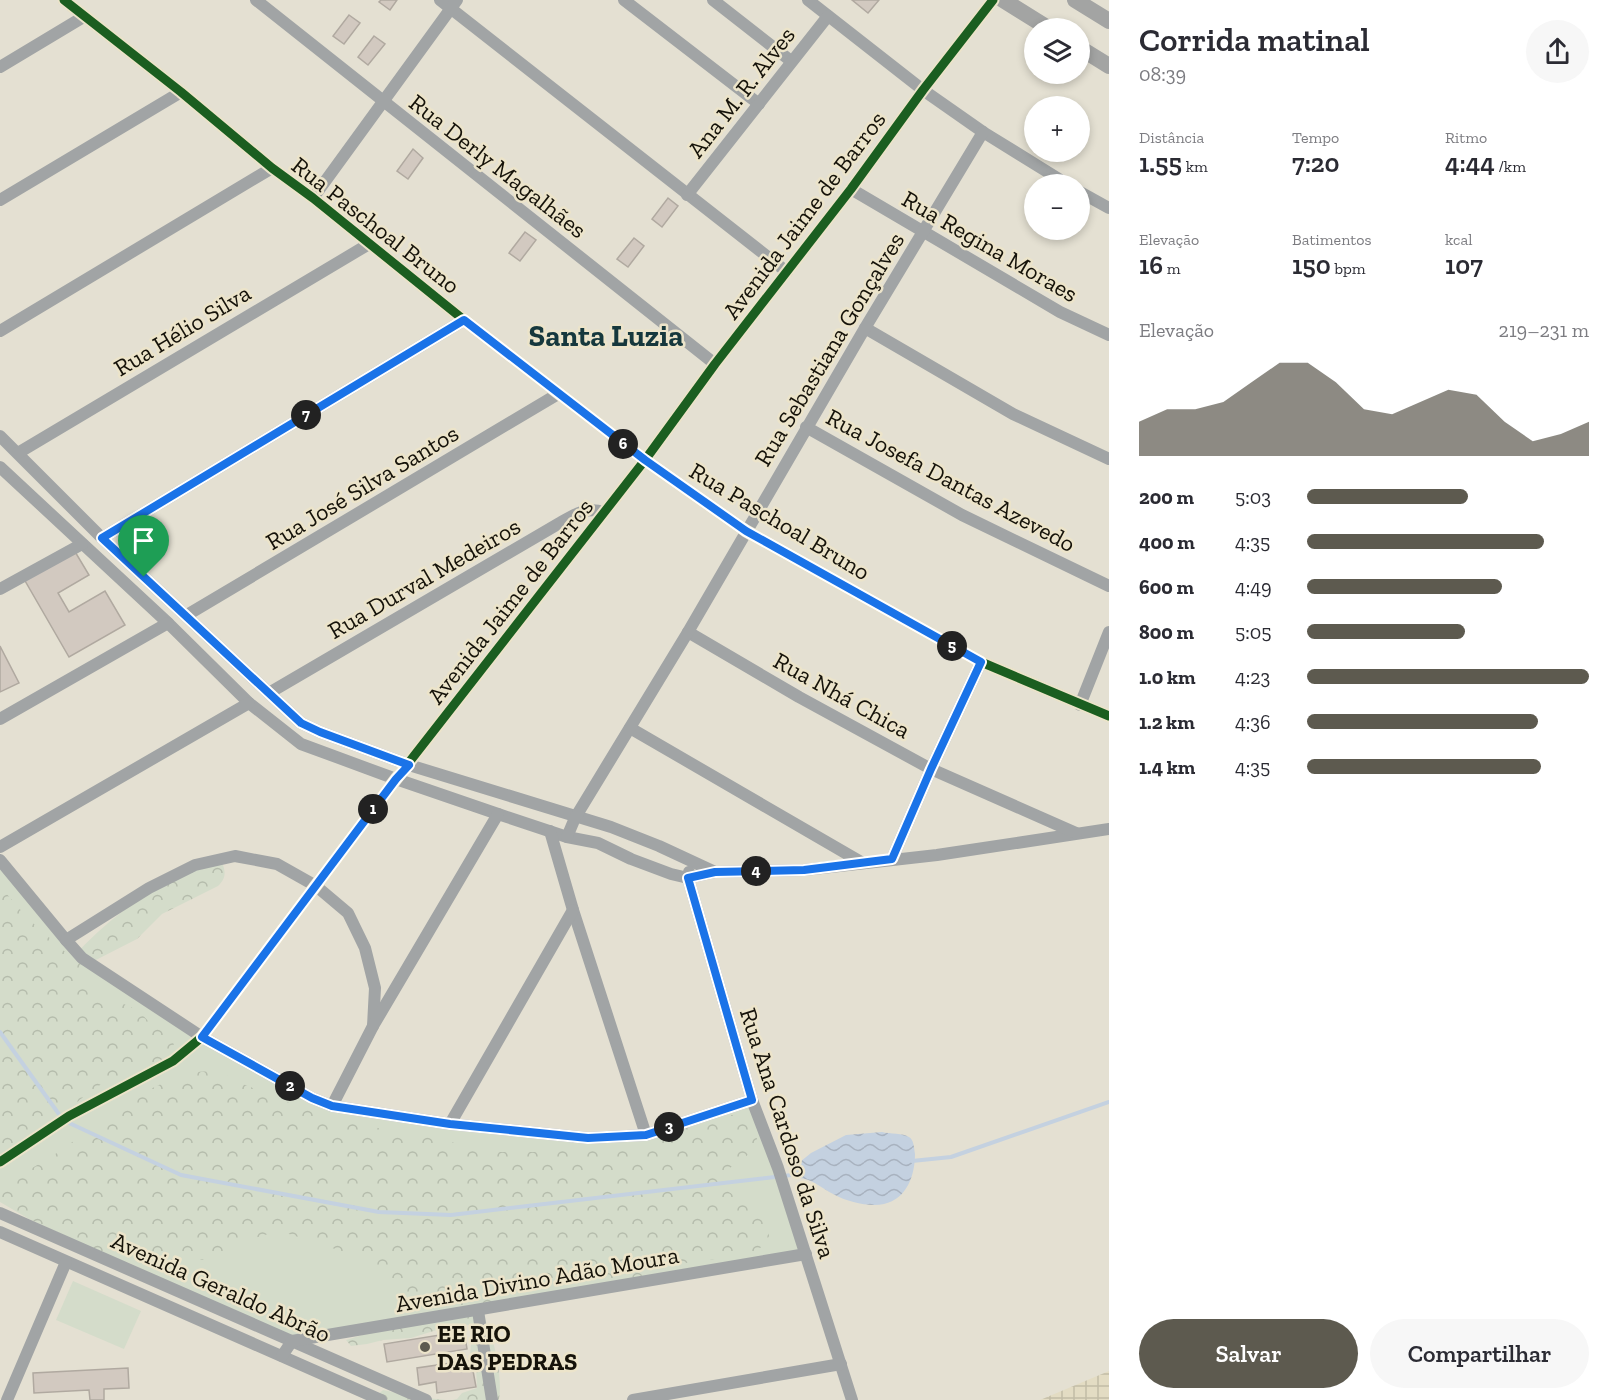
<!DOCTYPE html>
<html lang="pt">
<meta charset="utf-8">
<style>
body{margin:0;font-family:"Zilla Slab",serif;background:#f7f7f7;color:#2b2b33;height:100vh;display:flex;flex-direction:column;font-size:22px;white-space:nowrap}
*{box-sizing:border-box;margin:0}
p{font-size:20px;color:#7c7c81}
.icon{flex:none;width:33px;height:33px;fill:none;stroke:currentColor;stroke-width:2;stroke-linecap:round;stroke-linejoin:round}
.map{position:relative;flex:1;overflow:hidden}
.drawer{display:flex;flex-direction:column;background:#fff;width:510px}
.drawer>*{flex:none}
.buttons{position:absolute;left:1024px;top:18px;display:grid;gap:12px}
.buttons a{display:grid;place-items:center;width:66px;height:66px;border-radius:50%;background:#fff;box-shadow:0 3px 9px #0003;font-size:30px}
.pin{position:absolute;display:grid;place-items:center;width:51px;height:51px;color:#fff;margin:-62px -26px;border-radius:50% 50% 50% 0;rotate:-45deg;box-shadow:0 0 6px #0007}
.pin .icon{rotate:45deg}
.km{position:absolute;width:30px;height:30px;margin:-15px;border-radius:50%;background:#222;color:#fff;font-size:16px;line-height:30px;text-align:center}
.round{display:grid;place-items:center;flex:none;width:63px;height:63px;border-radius:32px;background:#f7f7f7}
.summary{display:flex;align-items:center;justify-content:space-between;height:102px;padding:0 30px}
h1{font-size:33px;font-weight:600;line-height:45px}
.figures{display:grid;grid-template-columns:repeat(3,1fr);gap:9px;height:102px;padding:6px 30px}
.figures div{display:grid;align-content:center}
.figures b{font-size:26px;font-weight:600}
.figures small{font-size:16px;font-weight:400}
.figures p{font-size:16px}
.chart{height:168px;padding:12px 30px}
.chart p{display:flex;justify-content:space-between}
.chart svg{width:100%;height:108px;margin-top:6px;fill:#5d5a4f;opacity:.7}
.cta{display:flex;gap:12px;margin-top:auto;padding:12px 30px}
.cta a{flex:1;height:69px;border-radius:36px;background:#5d5a4f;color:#fff;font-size:24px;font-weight:600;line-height:69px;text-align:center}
.cta a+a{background:#f7f7f7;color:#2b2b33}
ul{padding:0 30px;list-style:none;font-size:20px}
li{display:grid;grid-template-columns:96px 72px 1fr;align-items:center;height:45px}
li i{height:15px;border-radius:8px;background:#5d5a4f}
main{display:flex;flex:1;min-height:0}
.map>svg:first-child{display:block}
.industrial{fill:url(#industrial-grid)}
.green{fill:#d4dcca}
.forest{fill:url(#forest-crowns)}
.water{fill:url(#water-waves)}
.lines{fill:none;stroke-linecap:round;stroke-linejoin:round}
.stream{stroke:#c4d1e0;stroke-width:4}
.building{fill:#d2c9c0;stroke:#b0a9a0;stroke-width:1.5}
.minor{stroke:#a1a4a5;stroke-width:12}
.major{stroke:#a3a4a3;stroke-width:16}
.cycleway-casing{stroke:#ece4ca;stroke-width:13}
.cycleway{stroke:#1b5e20;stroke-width:9}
.route-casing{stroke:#fff;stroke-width:12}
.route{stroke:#1a73e8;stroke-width:8}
.poi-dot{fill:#5d5a4f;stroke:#ece4ca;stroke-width:2}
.labels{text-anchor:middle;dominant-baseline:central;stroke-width:5;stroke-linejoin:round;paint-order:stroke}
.street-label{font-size:24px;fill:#151209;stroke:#ece4ca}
.poi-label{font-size:24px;font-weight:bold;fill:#151209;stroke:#ece4ca;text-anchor:start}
.district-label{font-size:30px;font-weight:bold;fill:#16383d;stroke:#ece4ca}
</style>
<main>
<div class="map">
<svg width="1109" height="1400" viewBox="0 0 1109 1400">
<defs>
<pattern id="industrial-grid" width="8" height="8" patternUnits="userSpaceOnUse" patternTransform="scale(1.5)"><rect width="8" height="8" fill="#e3dcc3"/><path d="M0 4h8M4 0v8" fill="none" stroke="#c2bca6"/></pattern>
<pattern id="forest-crowns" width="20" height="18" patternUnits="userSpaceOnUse" patternTransform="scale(1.5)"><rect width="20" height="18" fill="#d4dcca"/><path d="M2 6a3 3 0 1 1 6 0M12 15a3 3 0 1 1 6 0" fill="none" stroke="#b5bcac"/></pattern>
<pattern id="water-waves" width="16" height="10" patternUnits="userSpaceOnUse" patternTransform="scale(1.5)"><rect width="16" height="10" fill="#c4d1e0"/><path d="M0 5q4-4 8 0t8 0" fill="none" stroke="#a8b2bf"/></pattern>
</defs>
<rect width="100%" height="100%" fill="#e4e0d2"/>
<polygon class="industrial" points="1109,1371 1109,1400 1040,1400"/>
<g class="green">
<polygon points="0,860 82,958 312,1098 588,1138 646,1135 752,1100 806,1254 292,1341 0,1201"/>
<polygon points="73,1281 141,1311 124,1349 56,1320"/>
</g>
<g class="forest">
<path d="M 216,864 L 223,865 C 226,874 225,879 218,886 L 162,914 L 137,939 L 90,963 L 84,968 L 83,976 L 87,982 L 100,993 L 139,1011 L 149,1022 L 171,1031 L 174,1046 C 160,1071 130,1072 106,1082 C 90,1089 78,1102 65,1113 C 45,1128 22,1140 0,1150 L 0,886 C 16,905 31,923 51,939 C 59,946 64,953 74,956 C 103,924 138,897 176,877 C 188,871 203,868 216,864 Z"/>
<path d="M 212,1071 L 237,1079 L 243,1084 L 282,1100 L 322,1114 L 390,1131 L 445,1140 L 467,1147 L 490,1152 L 539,1152 L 561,1141 L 570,1139 L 613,1141 L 628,1148 L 645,1151 L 651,1147 L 658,1135 C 685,1125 715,1111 744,1116 C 748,1121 752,1127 755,1132 C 767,1157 720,1162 723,1183 C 726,1196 740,1195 749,1201 C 759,1209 768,1224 769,1236 L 766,1244 L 751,1254 L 728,1258 L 693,1261 L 641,1276 L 586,1285 L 559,1281 L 523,1285 L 508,1292 L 485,1314 C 485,1323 489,1329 492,1337 C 497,1357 502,1380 499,1400 L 453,1400 L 457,1399 L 462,1393 L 477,1388 L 476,1367 L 470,1356 L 472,1332 L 469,1325 L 456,1324 L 411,1338 L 383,1340 L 367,1344 L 351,1346 L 346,1340 L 434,1313 L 430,1306 L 410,1303 L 395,1296 L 372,1269 L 362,1262 L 335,1249 L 286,1233 L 275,1232 L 251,1239 L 202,1260 L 142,1260 L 124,1263 L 29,1219 L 0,1202 L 0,1194 L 15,1178 L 51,1157 L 98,1124 L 125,1101 L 178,1076 L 196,1072 Z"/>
<polygon points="383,1390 417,1397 446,1400 377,1400 375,1397"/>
</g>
<path class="water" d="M 882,1132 C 890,1134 903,1133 909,1137 C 914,1140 914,1148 915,1154 C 915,1175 907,1199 884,1204 C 869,1207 848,1202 835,1195 C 822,1189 812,1178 798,1178 L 795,1166 L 811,1153 L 846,1135 Z"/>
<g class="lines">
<g class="stream">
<polyline points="0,1032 61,1117"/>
<polyline points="67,1122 181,1175 379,1212 451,1215 800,1174"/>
<polyline points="912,1161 951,1157 1109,1102"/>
</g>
</g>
<g class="building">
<polygon points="381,0 397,0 390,10 379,2"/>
<polygon points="852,0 879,0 868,13"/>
<polygon points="349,15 360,23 344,44 333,36"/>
<polygon points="374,36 385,44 368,65 358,57"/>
<polygon points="413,149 423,158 408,179 397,171"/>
<polygon points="668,198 678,206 662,227 652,219"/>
<polygon points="525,232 536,240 520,261 509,253"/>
<polygon points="634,238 644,246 628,267 617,259"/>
<polygon points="74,550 89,575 58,593 69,612 105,591 125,625 69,657 24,579"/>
<polygon points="0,646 19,683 0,692"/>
<polygon points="464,1331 467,1349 387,1362 384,1344"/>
<polygon points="471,1360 476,1387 437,1393 436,1382 419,1385 417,1368"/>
<polygon points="128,1368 129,1388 104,1389 104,1400 90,1400 89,1390 34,1393 33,1373"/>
</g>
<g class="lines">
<g class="minor">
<polyline points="64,0 181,92 272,168 313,198 464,320 645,460 746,531 981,662 1109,716"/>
<polyline points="256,0 715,364"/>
<polyline points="440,0 787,272"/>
<polyline points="624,0 759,104"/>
<polyline points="713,0 791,61"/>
<polyline points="808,0 923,90 983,132 1067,184"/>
<polyline points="0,67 85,16"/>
<polyline points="851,189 1060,312 1109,335"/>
<polyline points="1080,192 1109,208"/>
<polyline points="687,195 828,16"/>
<polyline points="313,198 457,0"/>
<polyline points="0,200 181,92"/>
<polyline points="865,328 1013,414 1109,459"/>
<polyline points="0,331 272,168"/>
<polyline points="806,427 962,515 1109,586"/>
<polyline points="0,436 102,538 301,723 320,732 409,765 611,827 659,846 715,872"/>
<polyline points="18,453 369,244"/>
<polyline points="0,467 168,623 249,703 301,744 396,779 498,814 567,837 598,843 631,859 671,874 688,878 715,872 804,870 937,855 1109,829"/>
<polyline points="102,538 464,320"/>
<polyline points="0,589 82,544"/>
<polyline points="187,615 558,394"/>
<polyline points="688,632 799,697 931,769 1076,833"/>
<path d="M 269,693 L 558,524 C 572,516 586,506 603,512"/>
<polyline points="1080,705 1109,632"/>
<polyline points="0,719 168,623"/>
<polyline points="630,728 861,862"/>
<polyline points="550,831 573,910 646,1135"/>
<polyline points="567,837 575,818 688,632 865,328 983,132"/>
<polyline points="0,847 249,703"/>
<polyline points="892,859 931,769 981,662"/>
<polyline points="0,860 66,940 82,958 202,1037 312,1098 332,1106 450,1124 588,1138 646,1135 752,1100"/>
<polyline points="689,872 688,878 752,1100 778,1168 852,1400"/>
<polyline points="66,940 149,888 195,865 235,856 277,864 316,886 348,913 365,948 375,988 373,1026"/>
<polyline points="332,1106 373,1026 498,814"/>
<polyline points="450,1124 573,910"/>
<polyline points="0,1162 69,1116 173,1061 202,1037 396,779 645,460 715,364 851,189 923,90 993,0"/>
<polyline points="0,1213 426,1400"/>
<polyline points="0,1232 381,1400"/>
<polyline points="478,1311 492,1400"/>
<polyline points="282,1356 292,1341 806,1254"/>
<polyline points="7,1400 66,1262"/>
<polyline points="633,1400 841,1364"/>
</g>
<g class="major">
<polyline points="1003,0 1048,28"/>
<polyline points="1075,0 1109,21"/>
<polyline points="1080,48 1109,66"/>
</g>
<defs>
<g id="cycleway">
<polyline points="64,0 181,92 272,168 313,198 464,320 645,460 746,531 981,662 1109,716"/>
<polyline points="0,1162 69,1116 173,1061 202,1037 396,779 645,460 715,364 851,189 923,90 993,0"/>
</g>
</defs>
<use href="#cycleway" class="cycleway-casing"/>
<use href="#cycleway" class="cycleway"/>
</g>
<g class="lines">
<defs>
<polygon id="route" points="464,320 645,460 746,531 981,662 931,769 892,859 804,870 715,872 688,878 752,1100 646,1135 588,1138 450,1124 332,1106 312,1098 202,1037 396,779 409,765 320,732 301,723 102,538"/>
</defs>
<use href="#route" class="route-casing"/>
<use href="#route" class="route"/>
</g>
<circle class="poi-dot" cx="425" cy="1347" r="6"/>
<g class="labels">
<g class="street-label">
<text transform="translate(741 92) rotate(-52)">Ana M. R. Alves</text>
<text transform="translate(498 166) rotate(38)">Rua Derly Magalhães</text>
<text transform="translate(804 215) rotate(-53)">Avenida Jaime de Barros</text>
<text transform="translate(376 225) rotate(38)">Rua Paschoal Bruno</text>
<text transform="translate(990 246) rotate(30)">Rua Regina Moraes</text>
<text transform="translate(182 330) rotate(-31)">Rua Hélio Silva</text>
<text transform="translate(829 349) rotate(-59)">Rua Sebastiana Gonçalves</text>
<text transform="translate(951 480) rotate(28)">Rua Josefa Dantas Azevedo</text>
<text transform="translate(362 487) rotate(-31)">Rua José Silva Santos</text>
<text transform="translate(780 521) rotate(31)">Rua Paschoal Bruno</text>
<text transform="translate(424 578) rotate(-30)">Rua Durval Medeiros</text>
<text transform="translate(510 601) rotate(-52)">Avenida Jaime de Barros</text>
<text transform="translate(842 695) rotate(29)">Rua Nhá Chica</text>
<text transform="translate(788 1133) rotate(72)">Rua Ana Cardoso da Silva</text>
<text transform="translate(537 1279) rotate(-10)">Avenida Divino Adão Moura</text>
<text transform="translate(221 1287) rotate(24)">Avenida Geraldo Abrão</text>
</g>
<g class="poi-label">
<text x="437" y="1333">EE RIO<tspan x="437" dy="28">DAS PEDRAS</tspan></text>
</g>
<g class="district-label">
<text x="606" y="336">Santa Luzia</text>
</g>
</g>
</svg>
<div class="buttons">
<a><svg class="icon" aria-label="layers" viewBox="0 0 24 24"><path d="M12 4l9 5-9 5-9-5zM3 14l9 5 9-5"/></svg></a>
<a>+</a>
<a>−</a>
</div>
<div class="pin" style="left:144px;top:577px;background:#1e9e55"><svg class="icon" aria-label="arrive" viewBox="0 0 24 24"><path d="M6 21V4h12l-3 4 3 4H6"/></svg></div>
<b class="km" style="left:373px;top:809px">1</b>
<b class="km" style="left:290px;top:1086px">2</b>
<b class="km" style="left:669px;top:1127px">3</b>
<b class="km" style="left:756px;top:871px">4</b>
<b class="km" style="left:952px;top:646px">5</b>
<b class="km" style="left:623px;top:444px">6</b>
<b class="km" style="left:306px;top:415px">7</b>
</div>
<section class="drawer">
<div class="summary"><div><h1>Corrida matinal</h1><p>08:39</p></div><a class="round"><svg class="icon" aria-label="share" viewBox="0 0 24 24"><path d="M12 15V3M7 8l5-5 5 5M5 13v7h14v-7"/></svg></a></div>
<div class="figures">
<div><p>Distância</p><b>1.55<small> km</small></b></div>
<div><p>Tempo</p><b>7:20</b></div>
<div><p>Ritmo</p><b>4:44<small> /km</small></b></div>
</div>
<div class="figures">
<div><p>Elevação</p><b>16<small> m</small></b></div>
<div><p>Batimentos</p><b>150<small> bpm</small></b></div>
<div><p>kcal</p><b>107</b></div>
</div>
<div class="chart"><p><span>Elevação</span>219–231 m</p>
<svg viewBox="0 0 160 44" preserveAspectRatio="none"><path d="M0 44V30L10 25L20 25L30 22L40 14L50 6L60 6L70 14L80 25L90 27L100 22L110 17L120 19L130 30L140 38L150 35L160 30V44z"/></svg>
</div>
<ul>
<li><b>200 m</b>5:03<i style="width:57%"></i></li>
<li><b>400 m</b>4:35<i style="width:84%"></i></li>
<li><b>600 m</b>4:49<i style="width:69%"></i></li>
<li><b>800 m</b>5:05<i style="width:56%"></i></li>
<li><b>1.0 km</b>4:23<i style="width:100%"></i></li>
<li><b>1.2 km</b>4:36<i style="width:82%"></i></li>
<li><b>1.4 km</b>4:35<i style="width:83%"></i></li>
</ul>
<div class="cta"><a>Salvar</a><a>Compartilhar</a></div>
</section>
</main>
